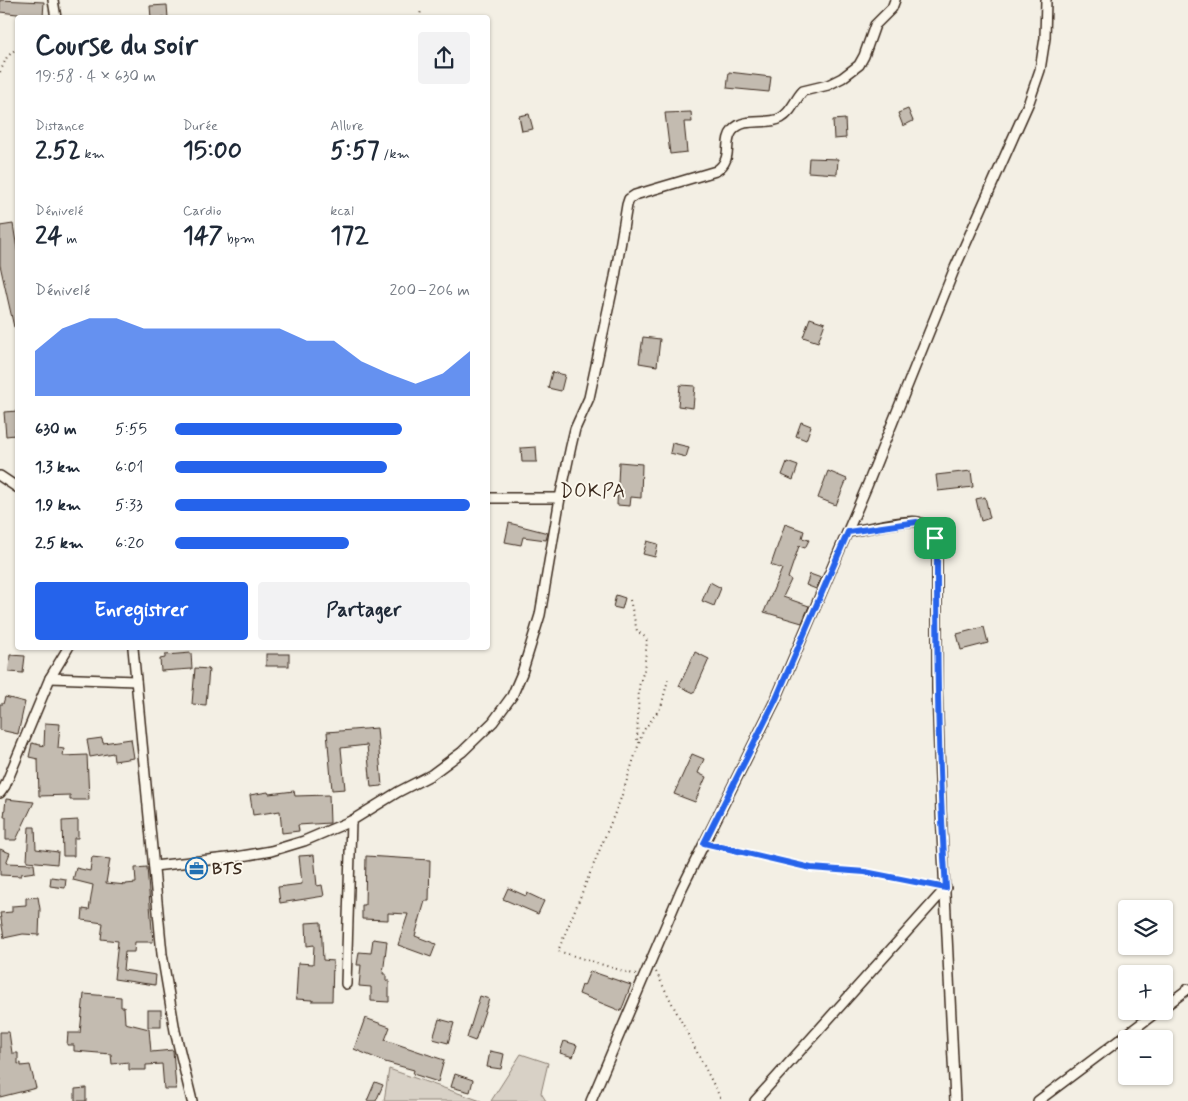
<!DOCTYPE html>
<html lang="fr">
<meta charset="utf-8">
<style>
body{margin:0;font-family:Mynerve,sans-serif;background:#f2f2f3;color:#1f2937;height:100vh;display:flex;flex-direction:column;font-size:19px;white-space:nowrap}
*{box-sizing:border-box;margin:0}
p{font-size:16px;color:#747a83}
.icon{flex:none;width:28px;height:28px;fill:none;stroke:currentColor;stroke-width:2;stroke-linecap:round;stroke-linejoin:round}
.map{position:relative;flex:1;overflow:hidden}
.details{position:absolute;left:15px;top:15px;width:475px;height:635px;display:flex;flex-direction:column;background:#fff;border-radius:5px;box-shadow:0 1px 4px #0004}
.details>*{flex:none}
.controls{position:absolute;left:1118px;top:900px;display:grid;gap:10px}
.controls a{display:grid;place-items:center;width:55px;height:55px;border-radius:5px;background:#fff;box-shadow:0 1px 4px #0004;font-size:25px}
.pin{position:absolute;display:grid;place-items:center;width:42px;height:42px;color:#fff;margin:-21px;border-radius:10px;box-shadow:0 2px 8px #0006}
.round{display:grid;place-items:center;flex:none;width:52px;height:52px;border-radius:5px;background:#f2f2f3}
.summary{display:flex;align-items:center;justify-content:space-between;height:85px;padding:0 20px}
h1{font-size:28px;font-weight:700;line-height:38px}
.metrics{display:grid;grid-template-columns:repeat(3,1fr);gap:8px;height:85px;padding:5px 20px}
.metrics div{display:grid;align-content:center}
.metrics b{font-size:25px;font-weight:700}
.metrics small{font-size:14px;font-weight:400}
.metrics p{font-size:14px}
.chart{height:140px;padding:10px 20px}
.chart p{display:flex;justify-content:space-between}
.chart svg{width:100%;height:90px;margin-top:5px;fill:#2563eb;opacity:.7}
.action{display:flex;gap:10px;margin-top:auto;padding:10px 20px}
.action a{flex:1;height:58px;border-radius:5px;background:#2563eb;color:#fff;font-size:20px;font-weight:700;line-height:58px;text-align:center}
.action a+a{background:#f2f2f3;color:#1f2937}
ul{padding:0 20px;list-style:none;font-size:16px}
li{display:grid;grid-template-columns:80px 60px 1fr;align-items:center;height:38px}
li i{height:12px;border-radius:6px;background:#2563eb}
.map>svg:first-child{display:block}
.green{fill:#d8d1c6;stroke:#8a7e72}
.building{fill:#c3bbb0;stroke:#3b2a1e}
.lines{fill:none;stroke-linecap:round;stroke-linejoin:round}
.street-casing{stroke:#3b2a1e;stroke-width:12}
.path{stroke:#3b2a1e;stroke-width:2;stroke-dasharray:1 4;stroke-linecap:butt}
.street{stroke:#fbf7ec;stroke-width:9}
.route-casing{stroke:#fff;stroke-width:10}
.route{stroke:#2563eb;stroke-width:6}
.labels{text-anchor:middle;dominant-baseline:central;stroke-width:4;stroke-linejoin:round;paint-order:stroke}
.poi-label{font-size:16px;font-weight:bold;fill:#3b2a1e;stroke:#fbf7ec;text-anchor:start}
.quarter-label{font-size:19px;letter-spacing:1px;fill:#3b2a1e;stroke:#fbf7ec}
</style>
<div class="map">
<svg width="1188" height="1101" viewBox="0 0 1188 1101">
<rect width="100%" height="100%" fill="#f3efe4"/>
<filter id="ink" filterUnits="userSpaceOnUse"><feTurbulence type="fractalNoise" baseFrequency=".02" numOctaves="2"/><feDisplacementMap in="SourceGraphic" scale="10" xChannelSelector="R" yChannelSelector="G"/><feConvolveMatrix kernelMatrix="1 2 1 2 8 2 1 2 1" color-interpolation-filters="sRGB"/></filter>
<g filter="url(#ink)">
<g class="green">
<polygon points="521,1054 548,1063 541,1093 546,1101 491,1101"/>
<polygon points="389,1069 481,1101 384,1101"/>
</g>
<g class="building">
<polygon points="0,0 44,2 43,17 0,12"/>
<polygon points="167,5 168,18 151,18 150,6"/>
<polygon points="729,72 771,77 769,92 727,88"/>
<polygon points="908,109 913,121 903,126 898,113"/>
<polygon points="691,112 692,122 684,122 687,152 670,154 665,113"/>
<polygon points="529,114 533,129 522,131 519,116"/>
<polygon points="845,119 846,138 834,139 833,120"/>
<polygon points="809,158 838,159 837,174 808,172"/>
<polygon points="13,224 18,255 18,327 14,327 0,265 0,226"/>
<polygon points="810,318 825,323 818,342 803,337"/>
<polygon points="643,337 660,339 657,366 639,363"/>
<polygon points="552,372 565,375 561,391 548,388"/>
<polygon points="680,385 695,386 693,408 678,406"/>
<polygon points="18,411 18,428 15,429 15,435 6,436 4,412"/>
<polygon points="801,422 811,426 806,440 796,436"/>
<polygon points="672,443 689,447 686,457 670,453"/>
<polygon points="536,447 537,462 522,462 521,448"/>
<polygon points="619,462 642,464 641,498 631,497 630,506 617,505"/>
<polygon points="787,462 798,466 793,480 782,475"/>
<polygon points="828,471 847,479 836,505 818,498"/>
<polygon points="971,471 973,487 938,491 936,475"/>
<polygon points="985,497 990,518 981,521 976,499"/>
<polygon points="509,523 548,533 546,540 523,537 521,545 505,542"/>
<polygon points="785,524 804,531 802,538 809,540 805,548 799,546 788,578 791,580 783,597 809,606 802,623 764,612 782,569 771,565"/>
<polygon points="647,541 658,544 655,557 643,554"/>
<polygon points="810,574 821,578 816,589 806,585"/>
<polygon points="710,582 721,588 714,606 702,601"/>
<polygon points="616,595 625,598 622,609 613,607"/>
<polygon points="984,627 988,643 961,650 957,634"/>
<polygon points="695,652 709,659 694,693 679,686"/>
<polygon points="191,653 192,669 161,671 160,659 165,658 165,655"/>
<rect x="266" y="654" width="23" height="12"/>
<polygon points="10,655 25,656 23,673 9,672"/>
<polygon points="195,668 209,669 206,705 192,704"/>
<polygon points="5,697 25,702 18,734 0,730 0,704 3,704"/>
<polygon points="45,723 60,724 58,748 64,749 63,756 87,755 89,800 70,800 70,795 39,796 38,759 29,757 32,743 44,746"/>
<polygon points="377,728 382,786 371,787 367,745 341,748 345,789 332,790 327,732"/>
<polygon points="102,738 103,743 131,739 134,758 114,761 113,753 90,757 87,740"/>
<polygon points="692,754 704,759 698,773 706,777 695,802 674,794"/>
<polygon points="294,791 295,796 329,795 330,823 298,825 299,831 282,833 280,811 253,815 250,795 268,792 269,794"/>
<polygon points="6,799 34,802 16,840 6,840 6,817 4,817"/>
<polygon points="78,820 78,838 74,838 74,856 63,856 62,821"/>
<polygon points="29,827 35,827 36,849 58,852 57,864 27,861"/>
<polygon points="0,849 10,853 6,863 34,864 35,872 21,874 21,876 0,875"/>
<polygon points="314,855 317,886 322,885 324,896 280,903 278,887 302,884 299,856"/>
<polygon points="366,856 430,860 429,901 425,901 415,936 436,944 431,957 398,945 408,914 388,913 388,920 362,919 362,905 365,905"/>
<polygon points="92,857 110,859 106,883 126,885 126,884 136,883 135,868 147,867 153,942 135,942 134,952 125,952 123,970 156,975 155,985 114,979 118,941 101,939 103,923 82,920 83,909 89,910 93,885 73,880 76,868 90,871"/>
<polygon points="51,877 66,879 65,888 50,886"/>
<polygon points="508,888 526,896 527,893 544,901 538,914 503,899"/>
<polygon points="38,897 40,909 39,935 23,934 4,938 0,913 12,912 12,906 26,905 26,898"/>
<polygon points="321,922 323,960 333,961 332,1001 312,1001 312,1000 296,999 298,963 313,964 314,945 307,946 306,923"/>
<polygon points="373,939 387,941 383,974 386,974 386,981 389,981 389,1002 371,1001 371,987 359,986 361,965 357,965 359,952 371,953"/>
<polygon points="590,971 631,985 621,1011 579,994 582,985 584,986"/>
<polygon points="84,994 121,997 121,1007 124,1007 125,1023 149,1029 151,1052 173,1050 176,1089 164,1089 162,1064 146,1065 146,1070 129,1070 129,1062 112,1064 111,1054 74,1051 74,1045 67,1045 68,1033 80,1033"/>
<polygon points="480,996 489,999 475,1041 467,1038"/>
<rect x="148" y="1010" width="13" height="17"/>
<polygon points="365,1018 390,1027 385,1040 444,1060 438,1082 413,1074 414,1070 385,1062 354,1049"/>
<polygon points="439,1019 454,1023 448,1043 433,1039"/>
<polygon points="0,1032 9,1032 12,1053 18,1053 18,1064 21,1063 21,1066 30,1065 36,1088 0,1097"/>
<polygon points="564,1041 577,1045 573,1057 560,1053"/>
<polygon points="490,1051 504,1054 501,1069 487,1067"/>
<polygon points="455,1074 473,1080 470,1092 451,1087"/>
<polygon points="375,1082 383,1085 376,1101 367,1101"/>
<polygon points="86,1088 86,1101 75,1101 75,1089"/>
</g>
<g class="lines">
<defs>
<g id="street">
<polyline points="53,0 56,18"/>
<polyline points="0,476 18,488"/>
<polyline points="488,498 560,498"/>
<path d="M 848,532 C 861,530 907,519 918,522 C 930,526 935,538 937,549 L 937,688 L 941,811 L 955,1101"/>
<polyline points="133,648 162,954 175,1031 192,1101"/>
<polyline points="50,678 136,681"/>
<polyline points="0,793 5,786 50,678 68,648"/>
<path d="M 154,866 L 236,857 L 271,851 L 304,841 L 351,821 L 398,792 L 431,775 L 462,752 L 493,722 L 512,696 L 522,673 L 540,615 L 560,498 L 571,446 L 575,429 L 589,398 L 615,277 L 627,205 L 629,199 L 635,195 L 716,171 C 735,158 722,142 733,130 C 745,116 767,126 781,118 C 792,112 795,99 803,91 L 828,85 L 842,78 L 859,65 L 864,56 L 875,25 L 892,8 L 895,0"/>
<polyline points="346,984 351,821"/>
<polyline points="1164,1007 1188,989"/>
<polyline points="591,1101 681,890 776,699 867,486 954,270 1029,102 1040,70 1045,38 1046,0"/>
<polyline points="755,1101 946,888"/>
<polyline points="1038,1101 1158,1011"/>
</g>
</defs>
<use href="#street" class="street-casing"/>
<g class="path">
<polyline points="419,18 421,11"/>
<polyline points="0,72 7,57 18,47"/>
<polyline points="630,600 637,631 645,637 647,641 644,670 639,686 637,743"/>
<polyline points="714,846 811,868 865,872 935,886"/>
<polyline points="656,972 722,1101"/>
<polyline points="636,975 558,951 621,798 643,731 661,707 669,676"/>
</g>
<use href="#street" class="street"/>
</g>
</g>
<g class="lines" filter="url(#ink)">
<defs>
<path id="route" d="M 917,522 C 929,529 934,535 937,549 C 937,662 938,775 946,888 L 865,872 L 811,868 L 704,843 L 776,699 L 848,532 Z"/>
</defs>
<use href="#route" class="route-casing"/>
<use href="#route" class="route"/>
</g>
<defs>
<symbol id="office-ring" viewBox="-11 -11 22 22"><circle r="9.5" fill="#fbf7ec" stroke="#1f6fb2" stroke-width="1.5"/><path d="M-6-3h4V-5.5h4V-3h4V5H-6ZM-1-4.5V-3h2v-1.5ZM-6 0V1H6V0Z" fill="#1f6fb2"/></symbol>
</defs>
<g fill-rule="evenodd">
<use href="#office-ring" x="184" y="856" width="25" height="25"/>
</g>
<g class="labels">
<g class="poi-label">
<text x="212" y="869">BTS</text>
</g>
<g class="quarter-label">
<text x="593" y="491">DOKPA</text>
</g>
</g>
</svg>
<div class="controls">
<a><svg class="icon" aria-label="layers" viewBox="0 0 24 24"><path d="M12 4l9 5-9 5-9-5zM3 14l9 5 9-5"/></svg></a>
<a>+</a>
<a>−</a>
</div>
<div class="pin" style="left:935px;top:538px;background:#1e9e55"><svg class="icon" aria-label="arrive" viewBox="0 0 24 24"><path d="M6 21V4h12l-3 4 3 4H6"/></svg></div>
<section class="details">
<div class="summary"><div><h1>Course du soir</h1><p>19:58 · 4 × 630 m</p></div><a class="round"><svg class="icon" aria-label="share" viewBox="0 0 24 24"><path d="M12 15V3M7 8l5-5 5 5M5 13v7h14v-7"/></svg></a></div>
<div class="metrics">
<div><p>Distance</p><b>2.52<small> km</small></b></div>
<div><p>Durée</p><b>15:00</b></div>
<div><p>Allure</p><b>5:57<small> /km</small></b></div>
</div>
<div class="metrics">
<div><p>Dénivelé</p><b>24<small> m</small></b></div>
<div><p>Cardio</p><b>147<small> bpm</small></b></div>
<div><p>kcal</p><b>172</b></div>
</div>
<div class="chart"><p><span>Dénivelé</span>200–206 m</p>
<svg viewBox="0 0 160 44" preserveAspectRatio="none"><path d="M0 44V22L10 11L20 6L30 6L40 11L50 11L60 11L70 11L80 11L90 11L100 17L110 17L120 27L130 33L140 38L150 33L160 22V44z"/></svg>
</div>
<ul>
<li><b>630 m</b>5:55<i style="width:77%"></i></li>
<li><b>1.3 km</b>6:01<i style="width:72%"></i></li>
<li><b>1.9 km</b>5:33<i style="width:100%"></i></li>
<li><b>2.5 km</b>6:20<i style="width:59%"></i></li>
</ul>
<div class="action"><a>Enregistrer</a><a>Partager</a></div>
</section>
</div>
